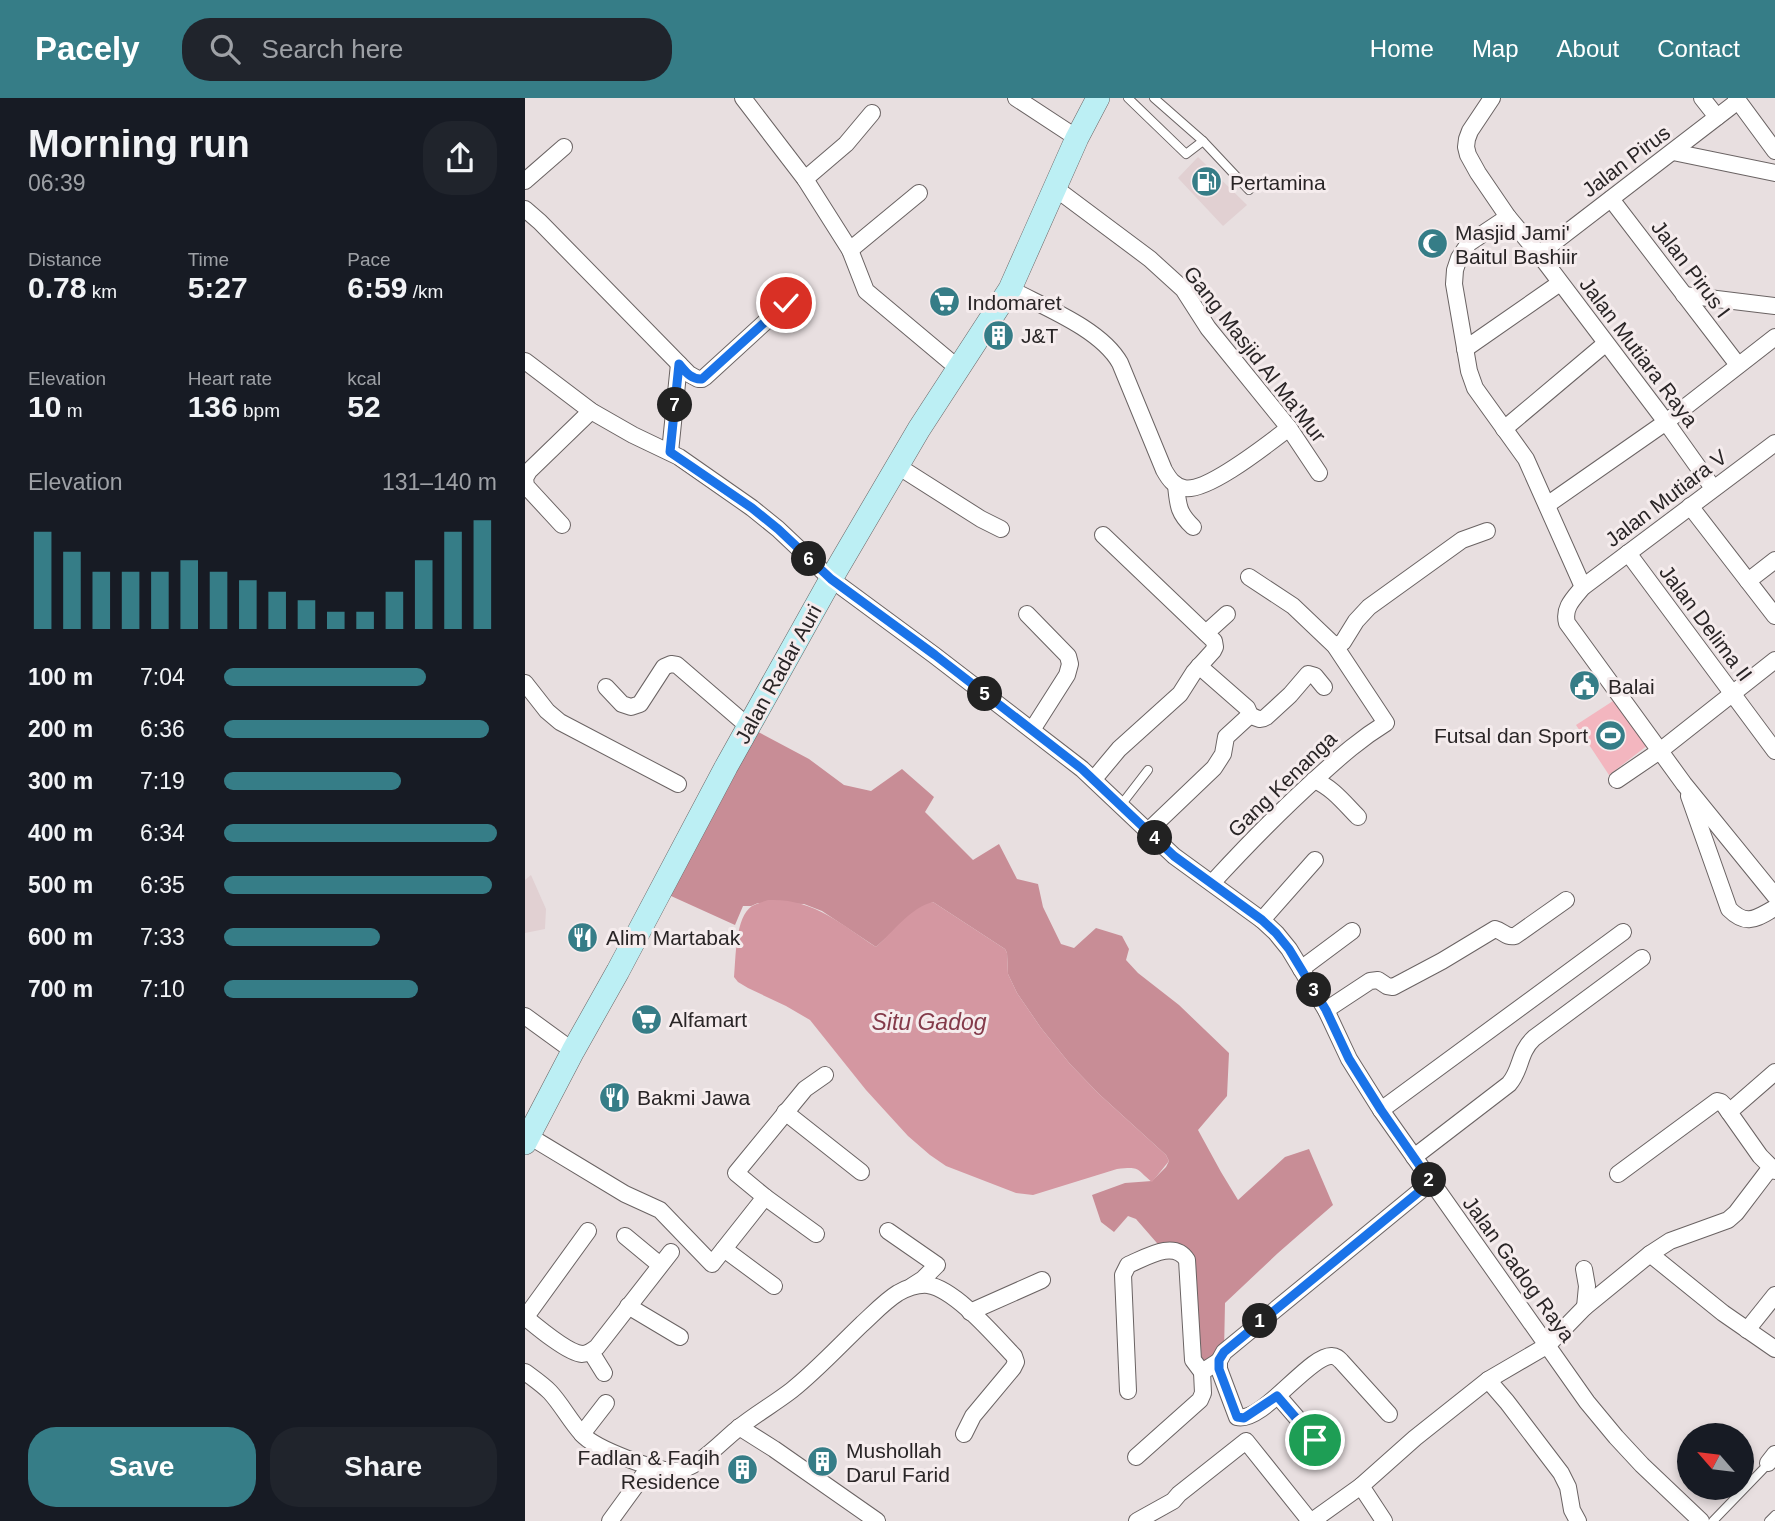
<!DOCTYPE html>
<meta charset="utf-8">
<style>
body{margin:0;font-family:Helvetica,sans-serif;background:#20242c;color:#f1f3f6;height:100vh;display:flex;flex-direction:column;font-size:26px;white-space:nowrap}
*{box-sizing:border-box;margin:0}
p{font-size:23px;color:#9ea1a6}
.icon{flex:none;width:38px;height:38px;fill:none;stroke:currentColor;stroke-width:2;stroke-linecap:round;stroke-linejoin:round}
.map{position:relative;flex:1;overflow:hidden}
.drawer{display:flex;flex-direction:column;background:#171b24;width:525px}
.drawer>*{flex:none}
.needle{width:46px;rotate:298deg}
.buttons{position:absolute;left:1152px;top:1325px;display:grid;gap:14px}
.buttons a{display:grid;place-items:center;width:77px;height:77px;border-radius:50%;background:#171b24;box-shadow:0 4px 10px #0003;font-size:35px}
.pin{position:absolute;display:grid;place-items:center;width:60px;height:60px;color:#fff;margin:-30px;border:4px solid #fff;border-radius:50%;box-shadow:0 2px 7px #0007}
.km{position:absolute;width:35px;height:35px;margin:-18px;border-radius:50%;background:#222;color:#fff;font-size:19px;line-height:35px;text-align:center}
.round{display:grid;place-items:center;flex:none;width:74px;height:74px;border-radius:28px;background:#20242c}
.head{display:flex;align-items:center;justify-content:space-between;height:119px;padding:0 28px}
h1{font-size:38px;font-weight:600;line-height:52px}
.figures{display:grid;grid-template-columns:repeat(3,1fr);gap:10px;height:119px;padding:7px 28px}
.figures div{display:grid;align-content:center}
.figures b{font-size:30px;font-weight:600}
.figures small{font-size:19px;font-weight:400}
.figures p{font-size:19px}
.chart{height:196px;padding:14px 28px}
.chart p{display:flex;justify-content:space-between}
.chart svg{width:100%;height:126px;margin-top:7px;stroke:#367d87;stroke-width:6}
.cta{display:flex;gap:14px;margin-top:auto;padding:14px 28px}
.cta a{flex:1;height:80px;border-radius:28px;background:#367d87;color:#fff;font-size:28px;font-weight:600;line-height:80px;text-align:center}
.cta a+a{background:#20242c;color:#f1f3f6}
ul{padding:0 28px;list-style:none;font-size:23px}
li{display:grid;grid-template-columns:112px 84px 1fr;align-items:center;height:52px}
li i{height:18px;border-radius:9px;background:#367d87}
header{display:flex;align-items:center;gap:42px;box-sizing:border-box;height:98px;padding:0 35px;background:#367d87;color:#fff}
header strong{font-size:33px}
nav{display:flex;gap:38px;margin-inline-start:auto;font-size:24px}
.search{width:490px;height:63px;background:#20242c;display:flex;align-items:center;gap:18px;box-sizing:border-box;padding:0 24px;border-radius:28px;color:#9ea1a6;font-size:26px}
main{display:flex;flex:1;min-height:0}
.map>svg:first-child{display:block}
.built{fill:#e1d0d2}
.green{fill:#f3b6bf}
.forest{fill:#c88d96}
.water{fill:#d497a1}
.lines{fill:none;stroke-linecap:round;stroke-linejoin:round}
.service-casing{stroke:#6a6363;stroke-width:10}
.minor-casing{stroke:#6a6363;stroke-width:18}
.secondary-casing{stroke:#6a6363;stroke-width:24}
.service{stroke:#fff;stroke-width:8}
.minor{stroke:#fff;stroke-width:16}
.secondary{stroke:#bceff4;stroke-width:23}
.route-casing{stroke:#fff;stroke-width:14}
.route{stroke:#1a73e8;stroke-width:9}
.labels{text-anchor:middle;dominant-baseline:central;stroke-width:6;stroke-linejoin:round;paint-order:stroke}
.street-label{font-size:21px;fill:#292526;stroke:#f5eced}
.poi-label{font-size:21px;fill:#292526;stroke:#f5eced;text-anchor:start}
.water-label{font-size:23px;font-style:italic;fill:#843a4a;stroke:#f5eced}
</style>
<header>
<strong>Pacely</strong>
<div class="search"><svg class="icon" aria-label="search" viewBox="0 0 24 24"><circle cx="10" cy="10" r="6"/><path d="M15 15l6 6"/></svg>Search here</div>
<nav><a>Home</a><a>Map</a><a>About</a><a>Contact</a></nav>
</header>
<main>
<section class="drawer">
<div class="head"><div><h1>Morning run</h1><p>06:39</p></div><a class="round"><svg class="icon" aria-label="share" viewBox="0 0 24 24"><path d="M12 15V3M7 8l5-5 5 5M5 13v7h14v-7"/></svg></a></div>
<div class="figures">
<div><p>Distance</p><b>0.78<small> km</small></b></div>
<div><p>Time</p><b>5:27</b></div>
<div><p>Pace</p><b>6:59<small> /km</small></b></div>
</div>
<div class="figures">
<div><p>Elevation</p><b>10<small> m</small></b></div>
<div><p>Heart rate</p><b>136<small> bpm</small></b></div>
<div><p>kcal</p><b>52</b></div>
</div>
<div class="chart"><p><span>Elevation</span>131–140 m</p>
<svg viewBox="0 0 160 44" preserveAspectRatio="none"><path d="M5 44V10M15 44V17M25 44V24M35 44V24M45 44V24M55 44V20M65 44V24M75 44V27M85 44V31M95 44V34M105 44V38M115 44V38M125 44V31M135 44V20M145 44V10M155 44V6"/></svg>
</div>
<ul>
<li><b>100 m</b>7:04<i style="width:74%"></i></li>
<li><b>200 m</b>6:36<i style="width:97%"></i></li>
<li><b>300 m</b>7:19<i style="width:65%"></i></li>
<li><b>400 m</b>6:34<i style="width:100%"></i></li>
<li><b>500 m</b>6:35<i style="width:98%"></i></li>
<li><b>600 m</b>7:33<i style="width:57%"></i></li>
<li><b>700 m</b>7:10<i style="width:71%"></i></li>
</ul>
<div class="cta"><a>Save</a><a>Share</a></div>
</section>
<div class="map">
<svg width="1250" height="1423" viewBox="0 0 1250 1423">
<rect width="100%" height="100%" fill="#e8dfe0"/>
<g class="built">
<polygon points="673,59 722,107 698,128 653,80"/>
<polygon points="6,777 21,811 20,831 0,835 0,782"/>
</g>
<polygon class="green" points="1088,603 1123,647 1084,677 1051,627"/>
<polygon class="forest" points="224,629 284,661 319,687 346,693 377,671 409,699 400,714 448,762 474,746 492,781 513,786 518,809 536,846 549,850 571,830 597,838 604,851 601,862 613,875 654,907 704,955 702,998 673,1032 696,1074 713,1102 760,1059 784,1051 808,1107 753,1155 700,1205 699,1254 677,1274 662,1163 638,1152 611,1121 603,1118 589,1134 576,1124 567,1097 600,1085 627,1083 641,1069 644,1063 641,1057 574,996 545,966 516,930 492,895 483,876 482,855 480,851 408,804 387,816 351,849 297,813 279,806 233,805 226,808 218,808 210,827 135,793"/>
<path class="water" d="M 243,802 C 288,800 316,826 351,849 C 368,834 386,809 408,804 L 480,851 L 482,855 L 483,876 L 492,895 L 516,930 L 545,966 L 574,996 L 641,1057 L 644,1063 L 627,1084 C 611,1071 616,1068 592,1071 L 508,1097 L 491,1095 L 421,1068 L 405,1057 L 383,1038 L 341,992 L 285,922 L 261,908 L 223,890 L 213,884 L 209,879 C 211,860 210,819 227,808 C 232,805 238,804 243,802 Z"/>
<g class="lines">
<defs>
<g id="service">
<polyline points="603,0 661,56 678,43"/>
<polyline points="629,0 678,43 724,92"/>
<polyline points="596,707 623,672"/>
<polyline points="1188,1423 1245,1364"/>
<polyline points="1244,1423 1250,1417"/>
</g>
<g id="minor">
<polyline points="218,0 280,81 325,152 341,193 434,271"/>
<polyline points="491,0 552,40"/>
<polyline points="967,0 945,33 942,41 941,49 943,57 953,75 983,119 1014,156 1141,324 1188,390"/>
<polyline points="1177,0 1192,19"/>
<polyline points="1211,0 1250,53"/>
<polyline points="1148,54 1250,75"/>
<polyline points="280,81 321,46 347,15"/>
<polyline points="0,83 39,49"/>
<polyline points="530,90 625,161 658,191 683,230 764,330 794,375"/>
<polyline points="1086,101 1213,267"/>
<polyline points="0,111 15,124 164,276 173,281 177,281 180,279 261,205"/>
<polyline points="983,119 944,145 934,160 930,172 929,186 944,273 950,290 1001,361 1058,489"/>
<polyline points="325,152 394,95"/>
<polyline points="1014,156 1213,3"/>
<path d="M 485,191 C 519,209 576,231 595,265 L 639,372 C 644,381 649,388 659,390 C 682,395 744,345 764,330"/>
<polyline points="1159,197 1250,208"/>
<polyline points="940,251 1035,185"/>
<polyline points="0,263 66,313 108,337 154,359 227,410 253,431 306,481 409,557 557,671 649,758 737,822 751,835 764,851 801,912 824,961 856,1012 1062,1304 1091,1339 1117,1367 1176,1423"/>
<polyline points="979,331 1080,246"/>
<path d="M 1250,345 L 1058,489 C 1048,501 1038,510 1042,525 L 1159,686 L 1250,798"/>
<polyline points="145,354 154,266"/>
<polyline points="371,367 456,421 476,431"/>
<path d="M 651,387 C 653,407 653,415 668,429"/>
<polyline points="1022,407 1141,324 1250,239"/>
<polyline points="1165,408 1250,518"/>
<polyline points="37,427 1,388 0,380 4,373 66,313"/>
<polyline points="1103,455 1250,653"/>
<polyline points="1223,483 1250,462"/>
<polyline points="502,516 543,558 545,566 542,577 507,632"/>
<polyline points="681,535 702,516"/>
<polyline points="810,548 818,544 831,523 844,509 937,442 962,433"/>
<path d="M 674,568 L 722,610 L 725,617 C 731,620 735,623 741,619 L 765,597 L 783,576 L 790,578 L 799,589"/>
<polyline points="0,585 22,613 35,624 153,686"/>
<polyline points="81,589 97,606 106,609 115,606 139,569 146,566 152,567 224,629"/>
<polyline points="569,681 594,651 655,596 669,574 688,553 690,549 689,543 578,437"/>
<path d="M 789,682 C 807,689 820,706 833,719"/>
<polyline points="1092,682 1136,652 1250,562"/>
<path d="M 1164,698 L 1204,811 C 1222,829 1231,820 1250,810"/>
<polyline points="623,733 689,670 698,656 701,639 725,617"/>
<path d="M 687,785 C 721,748 756,712 794,678 C 816,658 835,641 861,625 L 810,548 L 768,508 L 724,479"/>
<polyline points="737,822 790,762"/>
<polyline points="776,871 827,833"/>
<path d="M 801,912 L 845,883 L 853,882 L 862,888 L 868,889 L 917,863 L 970,831 C 978,833 981,840 990,838 L 1041,802"/>
<polyline points="0,918 48,953"/>
<polyline points="856,1012 1098,834"/>
<polyline points="260,1014 336,1074"/>
<polyline points="1204,1014 1250,974"/>
<polyline points="4,1038 100,1096 135,1112 187,1166 240,1099 211,1075 280,991 300,977"/>
<path d="M 889,1059 L 984,986 C 997,971 993,955 1009,940 L 1117,860"/>
<polyline points="1093,1076 1192,1003 1196,1004 1199,1007 1235,1058 1250,1073"/>
<polyline points="240,1099 291,1136"/>
<polyline points="363,1133 412,1167 398,1181 387,1188"/>
<polyline points="100,1138 135,1167"/>
<polyline points="199,1151 249,1188"/>
<polyline points="1125,1156 1198,1215 1250,1251"/>
<polyline points="1059,1171 1062,1188 1060,1209"/>
<polyline points="103,1208 155,1239"/>
<polyline points="445,1214 517,1182"/>
<path d="M 0,1219 C 12,1229 43,1255 57,1256 C 63,1256 67,1253 72,1249 L 146,1154"/>
<polyline points="0,1220 63,1133"/>
<polyline points="1222,1232 1250,1197"/>
<polyline points="66,1254 79,1275"/>
<path d="M 0,1274 C 8,1280 17,1286 25,1294 C 37,1307 45,1323 57,1336 C 70,1351 130,1373 150,1373 C 171,1372 195,1345 211,1332 C 229,1317 249,1306 267,1292 C 292,1272 314,1248 337,1226 C 348,1216 360,1203 373,1195 C 382,1190 393,1186 403,1187 C 430,1191 470,1238 489,1258 L 491,1264 L 488,1270 L 448,1318 L 439,1336"/>
<polyline points="963,1282 982,1304 1036,1375 1043,1389 1047,1412 1053,1423"/>
<path d="M 603,1293 L 598,1177 L 603,1167 C 620,1160 649,1141 662,1162 L 668,1262 L 677,1274 L 694,1263"/>
<polyline points="753,1298 791,1342"/>
<path d="M 864,1316 L 816,1263 C 813,1260 811,1258 807,1258 C 785,1256 737,1326 712,1319 L 694,1271 L 694,1263 L 699,1254 L 906,1084"/>
<polyline points="214,1329 249,1351 352,1423"/>
<polyline points="57,1336 81,1305"/>
<polyline points="611,1359 675,1302 678,1295 677,1274"/>
<polyline points="1243,1365 1250,1356"/>
<polyline points="836,1388 859,1423"/>
<polyline points="85,1423 125,1368"/>
<polyline points="612,1423 648,1403 654,1396 721,1343 785,1423"/>
<polyline points="787,1423 836,1388 890,1340 963,1282 1023,1247 1060,1209 1125,1156 1145,1143 1203,1122 1211,1115 1246,1069"/>
</g>
<polyline id="secondary" points="0,1045 48,953 93,873 201,669 306,481 394,331 485,191 552,40 573,0"/>
</defs>
<use href="#service" class="service-casing"/>
<use href="#minor" class="minor-casing"/>
<use href="#secondary" class="secondary-casing"/>
<use href="#service" class="service"/>
<use href="#minor" class="minor"/>
<use href="#secondary" class="secondary"/>
</g>
<g class="lines">
<defs>
<path id="route" d="M 261,205 L 177,281 C 166,282 160,273 154,266 L 145,354 L 227,410 L 253,431 L 306,481 L 410,557 L 557,671 L 649,758 L 737,822 L 751,835 L 764,851 L 801,912 L 824,961 L 856,1012 L 906,1084 L 699,1254 L 694,1262 L 694,1271 L 712,1319 L 719,1320 L 752,1298 L 790,1342"/>
</defs>
<use href="#route" class="route-casing"/>
<use href="#route" class="route"/>
</g>
<defs>
<symbol id="fuel-disc" viewBox="-11 -11 22 22"><circle r="9.5" fill="#367d87" stroke="#f5eced"/><path d="M-5.5-6h7V0h2V4h1.3V-2.5L3-4.5l.8-.8L6-3V5H2.5V1h-1V6h-7ZM-4.2-4.7v3.2H.2V-4.7Z" fill="#fff"/></symbol>
<symbol id="mosque-disc" viewBox="-11 -11 22 22"><circle r="9.5" fill="#367d87" stroke="#f5eced"/><path d="M3.5-4.9A6 6 0 1 0 3.5 4.9A5 5 0 1 1 3.5-4.9Z" fill="#fff"/></symbol>
<symbol id="supermarket-disc" viewBox="-11 -11 22 22"><circle r="9.5" fill="#367d87" stroke="#f5eced"/><path d="M-6-5.5h2.5l.6 2H6L4.5 2H-2.5L-4.4-4H-6ZM-1.5 3.2a1.3 1.3 0 1 0 .1 0ZM3 3.2a1.3 1.3 0 1 0 .1 0Z" fill="#fff"/></symbol>
<symbol id="building-disc" viewBox="-11 -11 22 22"><circle r="9.5" fill="#367d87" stroke="#f5eced"/><path d="M-4-6H4V6H1V3H-1V6H-4ZM-2.5-4.3h1.7v1.8h-1.7ZM.8-4.3h1.7v1.8H.8ZM-2.5-1h1.7V.8h-1.7ZM.8-1h1.7V.8H.8Z" fill="#fff"/></symbol>
<symbol id="civic-disc" viewBox="-11 -11 22 22"><circle r="9.5" fill="#367d87" stroke="#f5eced"/><path d="M-.6-6.5H3V-4.5H.6V-3L4-1V1h2V6H-6V1h2V-1L-.6-3ZM-1.2 2.5V6h2.4V2.5Z" fill="#fff"/></symbol>
<symbol id="stadium-disc" viewBox="-11 -11 22 22"><circle r="9.5" fill="#367d87" stroke="#f5eced"/><path d="M0-5a6.5 5 0 1 0 0 10a6.5 5 0 1 0 0-10ZM-3.5-1.8h7v3.6h-7Z" fill="#fff"/></symbol>
<symbol id="restaurant-disc" viewBox="-11 -11 22 22"><circle r="9.5" fill="#367d87" stroke="#f5eced"/><path d="M-5-6h1v4h1v-4h1v4h1v-4h1v5L-1.5 .5V6h-2V.5L-5-1ZM5-6V6H3V1.5H1.5Q1.5-4 5-6Z" fill="#fff"/></symbol>
</defs>
<g fill-rule="evenodd">
<use href="#fuel-disc" x="664" y="66" width="35" height="35"/>
<use href="#mosque-disc" x="890" y="128" width="35" height="35"/>
<use href="#supermarket-disc" x="402" y="186" width="35" height="35"/>
<use href="#building-disc" x="456" y="220" width="35" height="35"/>
<use href="#civic-disc" x="1042" y="570" width="35" height="35"/>
<use href="#stadium-disc" x="1068" y="620" width="35" height="35"/>
<use href="#restaurant-disc" x="40" y="822" width="35" height="35"/>
<use href="#supermarket-disc" x="104" y="904" width="35" height="35"/>
<use href="#restaurant-disc" x="72" y="982" width="35" height="35"/>
<use href="#building-disc" x="280" y="1346" width="35" height="35"/>
<use href="#building-disc" x="200" y="1354" width="35" height="35"/>
</g>
<g class="labels">
<g class="street-label">
<text transform="translate(1101 63) rotate(-37)">Jalan Pirus</text>
<text transform="translate(1166 171) rotate(53)">Jalan Pirus I</text>
<text transform="translate(1114 254) rotate(53)">Jalan Mutiara Raya</text>
<text transform="translate(730 256) rotate(52)">Gang Masjid Al Ma'Mur</text>
<text transform="translate(1141 400) rotate(-37)">Jalan Mutiara V</text>
<text transform="translate(1181 525) rotate(53)">Jalan Delima II</text>
<text transform="translate(253 576) rotate(-61)">Jalan Radar Auri</text>
<text transform="translate(757 686) rotate(-44)">Gang Kenanga</text>
<text transform="translate(994 1171) rotate(54)">Jalan Gadog Raya</text>
</g>
<g class="poi-label">
<text x="705" y="84">Pertamina</text>
<text x="930" y="134">Masjid Jami'<tspan x="930" dy="24">Baitul Bashiir</tspan></text>
<text x="442" y="204">Indomaret</text>
<text x="496" y="237">J&amp;T</text>
<text x="1083" y="588">Balai</text>
<text x="1063" y="637" text-anchor="end">Futsal dan Sport</text>
<text x="81" y="839">Alim Martabak</text>
<text x="144" y="921">Alfamart</text>
<text x="112" y="999">Bakmi Jawa</text>
<text x="321" y="1352">Mushollah<tspan x="321" dy="24">Darul Farid</tspan></text>
<text x="195" y="1359" text-anchor="end">Fadlan &amp; Faqih<tspan x="195" dy="24">Residence</tspan></text>
</g>
<g class="water-label">
<text x="404" y="924">Situ Gadog</text>
</g>
</g>
</svg>
<div class="buttons">
<a><svg class="needle" viewBox="-14 -14 28 28"><path d="M0-13l5 13h-10z" fill="#e53935"/><path d="M0 13l5-13h-10z" fill="#9ea1a6"/></svg></a>
</div>
<div class="pin" style="left:790px;top:1342px;background:#1e9e55"><svg class="icon" aria-label="arrive" viewBox="0 0 24 24"><path d="M6 21V4h12l-3 4 3 4H6"/></svg></div>
<div class="pin" style="left:261px;top:205px;background:#d93025"><svg class="icon" aria-label="check" viewBox="0 0 24 24"><path d="M5 12l5 5 9-10"/></svg></div>
<b class="km" style="left:735px;top:1223px">1</b>
<b class="km" style="left:904px;top:1082px">2</b>
<b class="km" style="left:789px;top:892px">3</b>
<b class="km" style="left:630px;top:740px">4</b>
<b class="km" style="left:460px;top:596px">5</b>
<b class="km" style="left:284px;top:461px">6</b>
<b class="km" style="left:150px;top:307px">7</b>
</div>
</main>
